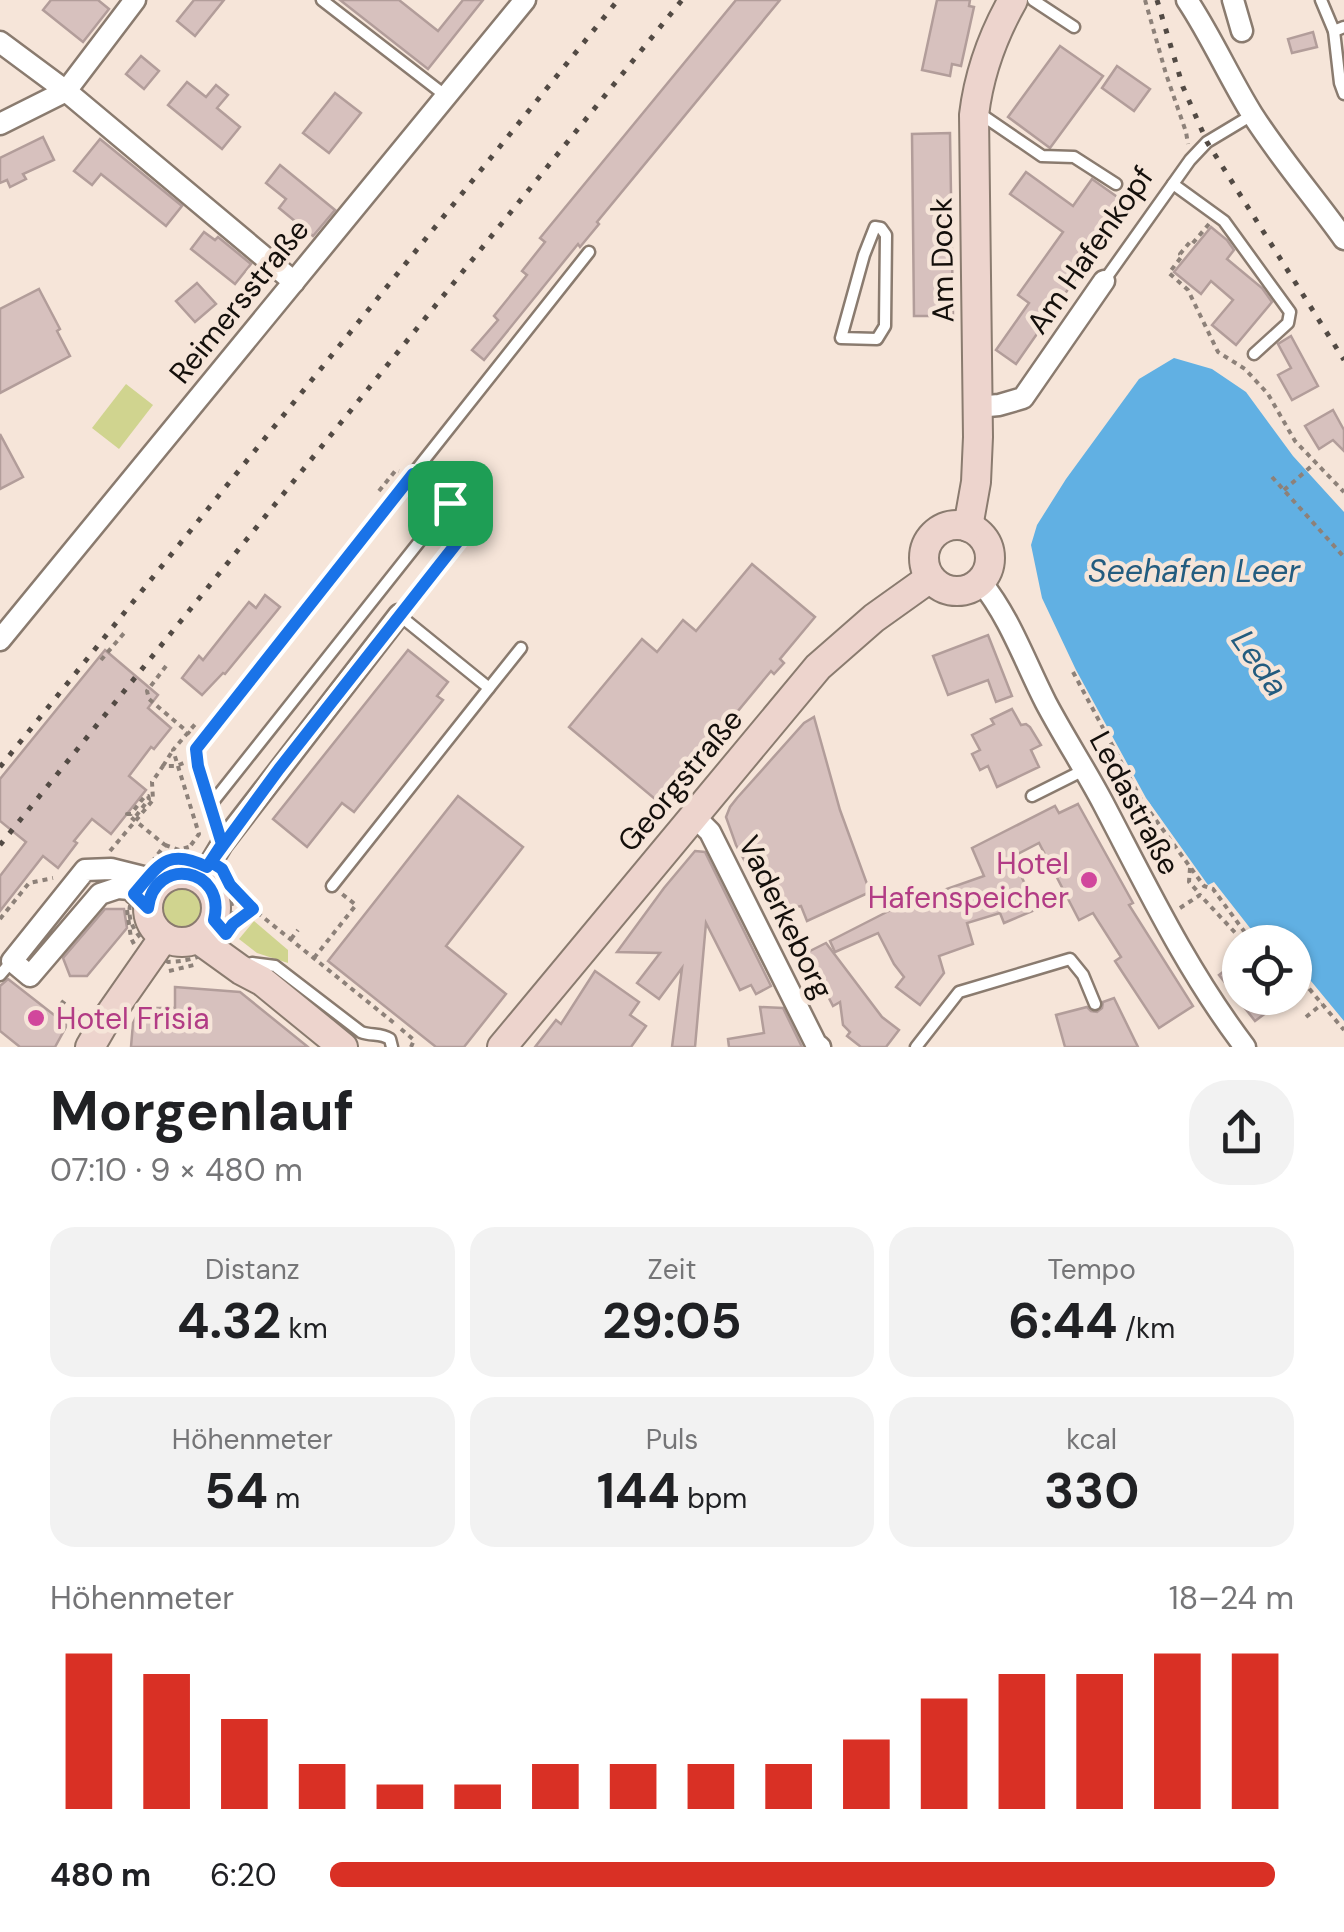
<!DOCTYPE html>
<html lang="de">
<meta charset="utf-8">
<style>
body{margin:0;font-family:"DM Sans",sans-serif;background:#f2f2f2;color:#202124;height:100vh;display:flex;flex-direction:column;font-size:38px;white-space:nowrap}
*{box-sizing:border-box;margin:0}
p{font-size:32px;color:#757577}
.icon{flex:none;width:55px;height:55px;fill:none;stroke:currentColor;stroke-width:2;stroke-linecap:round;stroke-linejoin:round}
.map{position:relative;height:1047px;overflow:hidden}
.details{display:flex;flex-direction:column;background:#fff;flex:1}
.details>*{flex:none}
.fabs{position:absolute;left:1222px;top:925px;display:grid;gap:20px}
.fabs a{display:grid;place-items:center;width:90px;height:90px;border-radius:50%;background:#fff;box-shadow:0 2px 8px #0004;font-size:50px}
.pin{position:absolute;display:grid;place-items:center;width:85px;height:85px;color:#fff;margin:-42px;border-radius:20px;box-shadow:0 5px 15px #0006}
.round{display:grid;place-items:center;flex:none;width:105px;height:105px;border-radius:40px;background:#f2f2f2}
.headline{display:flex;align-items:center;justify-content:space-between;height:170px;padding:0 50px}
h1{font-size:55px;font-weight:700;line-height:75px}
.figures{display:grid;grid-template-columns:repeat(3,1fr);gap:15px;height:170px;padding:10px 50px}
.figures div{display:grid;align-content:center;border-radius:25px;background:#f2f2f2;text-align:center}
.figures b{font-size:50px;font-weight:700}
.figures small{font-size:28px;font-weight:400}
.figures p{font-size:28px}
.chart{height:280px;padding:20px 50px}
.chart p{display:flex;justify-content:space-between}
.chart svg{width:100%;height:180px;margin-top:10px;stroke:#d93025;stroke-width:6}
ul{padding:0 50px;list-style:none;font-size:32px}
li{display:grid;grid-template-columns:160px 120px 1fr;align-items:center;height:75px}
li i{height:25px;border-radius:12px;background:#d93025}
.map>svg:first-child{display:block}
.green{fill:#d0d48f}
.water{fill:#61b0e3}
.building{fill:#d7c1be;stroke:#b29d9a;stroke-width:2.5}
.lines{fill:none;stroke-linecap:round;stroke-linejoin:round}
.lane-casing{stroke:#8a7b6f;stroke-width:15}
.street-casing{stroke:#8a7b6f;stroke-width:25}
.secondary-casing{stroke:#8a7b6f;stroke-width:32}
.path{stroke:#8d8179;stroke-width:4;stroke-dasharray:5 5;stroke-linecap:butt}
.lane{stroke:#fff;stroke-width:10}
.street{stroke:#fff;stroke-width:20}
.secondary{stroke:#edd4cd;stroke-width:28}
.rail{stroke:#524a44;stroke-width:5;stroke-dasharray:5 10;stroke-linecap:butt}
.route-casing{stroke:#fff;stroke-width:20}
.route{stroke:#1a73e8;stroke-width:12}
.hotel-dot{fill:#d1479c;stroke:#f6e5d9;stroke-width:4}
.labels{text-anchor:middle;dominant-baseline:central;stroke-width:9;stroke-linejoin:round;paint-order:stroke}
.street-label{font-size:30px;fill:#140f0b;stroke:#f6e5d9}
.hotel-label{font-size:30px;fill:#b23c85;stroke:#f6e5d9;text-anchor:end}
.water-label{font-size:32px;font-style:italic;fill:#235c7f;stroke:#f6e5d9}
</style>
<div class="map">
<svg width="1344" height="1047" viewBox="0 0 1344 1047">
<rect width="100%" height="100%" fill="#f6e5d9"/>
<g class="green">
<polygon points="126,384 153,405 119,449 92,428"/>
<circle cx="182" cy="908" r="20"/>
<polygon points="254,921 288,950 288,963 257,953 239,939"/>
</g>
<polygon class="water" points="1174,358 1212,369 1246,392 1293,456 1344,512 1344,1021 1301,969 1295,973 1295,942 1261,942 1214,882 1208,885 1146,798 1076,670 1042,598 1031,545 1037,525 1066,479 1139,379"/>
<g class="building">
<polygon points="51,0 98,0 109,9 83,42 43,10"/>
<polygon points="194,0 224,0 195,36 177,21"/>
<polygon points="340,0 399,0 438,31 463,0 483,0 428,69"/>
<polygon points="736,0 780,0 597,222 599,224 580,247 578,244 484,360 472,350 498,320 494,316 527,275 522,271 545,242 540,238"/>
<polygon points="937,0 970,0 969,6 974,7 961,66 952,64 950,76 922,70"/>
<polygon points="1313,32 1317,47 1292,53 1288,39"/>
<polygon points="1060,46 1103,76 1050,148 1008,117"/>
<polygon points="141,56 159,71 144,89 126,74"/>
<polygon points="1117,66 1150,89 1134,111 1102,88"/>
<polygon points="187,82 206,97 216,85 228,95 217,108 240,127 222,149 168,105"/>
<polygon points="335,93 361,113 329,153 303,133"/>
<polygon points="950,133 953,316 914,316 912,134"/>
<polygon points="43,137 54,160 23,174 26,179 10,187 7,180 0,183 0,158"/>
<polygon points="100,139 182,206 166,226 101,174 92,185 74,171"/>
<polygon points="280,165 335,210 313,236 279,208 286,199 266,183"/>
<polygon points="1026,172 1073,206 1092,179 1123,201 1103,229 1108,232 1016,364 996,350 1029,303 1018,295 1063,232 1010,194"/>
<polygon points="1211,227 1227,240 1234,250 1227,259 1262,288 1272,302 1236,345 1212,325 1233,300 1211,281 1201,294 1174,272"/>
<polygon points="204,232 215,240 218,237 251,264 235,284 191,249"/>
<polygon points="197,283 216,304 195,322 176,301"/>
<polygon points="39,289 60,329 57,331 70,356 0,393 0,309"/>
<polygon points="1291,336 1318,386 1292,400 1278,375 1291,368 1278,344"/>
<polygon points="1333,410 1344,430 1344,451 1333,440 1319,449 1305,426"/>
<polygon points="0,434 23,477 0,489"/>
<polygon points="752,564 815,617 780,659 784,663 774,674 771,671 661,804 569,727 642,639 657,652 683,620 696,631"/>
<polygon points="265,595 280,607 225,674 223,673 202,695 182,678 199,656 203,660 249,602 256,608"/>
<polygon points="988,635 1012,696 996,702 988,680 948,695 933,656"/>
<polygon points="105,650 158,695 148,708 171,728 154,749 151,747 129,776 146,790 111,834 92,819 74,841 77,843 58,868 43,856 0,911 0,876 26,842 0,821 0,779"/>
<polygon points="408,650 448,682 437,696 443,700 354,812 342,803 307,847 273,819"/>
<polygon points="1012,709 1021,725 1026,724 1030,727 1041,745 1031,750 1039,767 997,787 988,766 980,770 972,754 980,750 972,735 994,724 991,719"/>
<polygon points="814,717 840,810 870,892 807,921 801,906 773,913 736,845 726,817 730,807 737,798 804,723"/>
<polygon points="458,796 523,847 446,946 506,994 464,1047 436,1047 328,961"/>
<polygon points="1078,804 1133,903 1129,905 1193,1006 1159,1028 1115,961 1121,957 1093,913 1079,920 1039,843 1012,857 1037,909 1004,923 1000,913 967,923 973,944 939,956 944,973 920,1005 896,987 904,977 894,964 878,933 835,952 830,941 922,894 924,897 984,876 972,848 1055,806 1059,813"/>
<polygon points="695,851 705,852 771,986 756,994 751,985 740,990 706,923 695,1047 672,1047 682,968 659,999 637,983 660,953 617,952 664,888"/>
<polygon points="105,909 124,909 127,928 87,976 70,976 63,958"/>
<polygon points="826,943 882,1017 899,1030 886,1047 861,1047 847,1036 850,1032 843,1025 840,1002 833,1006 806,953"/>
<polygon points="1240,959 1240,998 1286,998 1255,1021 1219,975"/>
<polygon points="595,971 639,1002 630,1015 646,1026 631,1047 535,1047 556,1020 561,1024"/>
<polygon points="8,979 67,1025 55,1047 20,1047 0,1031 0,986"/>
<polygon points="175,987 240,992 308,1047 131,1047 133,1023 137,1015 150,1008 175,1008"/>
<polygon points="1114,998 1138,1047 1065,1047 1056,1015 1087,1007 1091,1011 1097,1012 1102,1008 1103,1002"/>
<polygon points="760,1007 783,1008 802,1047 729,1047 728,1039 764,1033"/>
</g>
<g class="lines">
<defs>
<g id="lane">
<polyline points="322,0 446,96"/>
<polyline points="1033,0 1074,27"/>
<polyline points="1321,0 1334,31 1344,27"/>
<polyline points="1334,31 1340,83 1344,94"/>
<polyline points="979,113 1042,156 1074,157 1116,184"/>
<polyline points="1173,184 1224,221 1290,312 1288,323 1254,354"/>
<polygon points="875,227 881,228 886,235 885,326 877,339 841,338 864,255"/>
<polyline points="1104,281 1190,160 1207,142 1252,115"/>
<polyline points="413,474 589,252"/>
<polyline points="489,688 521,648"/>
<polyline points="1032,796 1084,770"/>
<polyline points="212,803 450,503"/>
<polyline points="222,843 212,803 198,766 196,749 413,474 474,521 399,615 489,688 332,886"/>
<path d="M 252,963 L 275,966 L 361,1032 C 371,1036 381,1033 390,1039 L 392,1047"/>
<polyline points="0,975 12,961"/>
<polyline points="916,1047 959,992 1070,959 1083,975 1095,1004"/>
</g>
<g id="street">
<path d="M 1187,0 C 1211,36 1229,77 1252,114 C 1280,158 1314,197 1344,239"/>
<polyline points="1233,0 1242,31"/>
<polyline points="0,42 66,91 294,282"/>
<polyline points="0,124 66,91 135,0"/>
<polyline points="977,407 999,405 1023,398 1104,281"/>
<path d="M 981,582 C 1010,618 1025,662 1046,703 C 1064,737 1085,769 1103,803 C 1147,887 1187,971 1245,1047"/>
<polyline points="0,640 525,0"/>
<polyline points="694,816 710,832 816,1044 820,1047"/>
<polyline points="201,879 222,844 399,615"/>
<polyline points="135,894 130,889 118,888 100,894 30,976 12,961 85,870 111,869 147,878"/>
</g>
<g id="secondary">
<circle cx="957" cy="558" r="33"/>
<path d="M 968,527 L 976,482 L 978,437 L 974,115 C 979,73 992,37 1013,0"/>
<circle cx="182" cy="908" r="34"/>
<polyline points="198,939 241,970 262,981 343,1047"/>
<polyline points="90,1047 104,1023 164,937"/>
<polyline points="502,1047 818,667 874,618 930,578"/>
</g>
</defs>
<use href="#lane" class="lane-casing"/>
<use href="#street" class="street-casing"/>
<use href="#secondary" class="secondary-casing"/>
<g class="path">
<polyline points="1145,0 1166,74 1186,132 1188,144"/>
<polyline points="1209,224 1192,244 1190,242 1180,254 1182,256 1169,273 1188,290 1218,352 1245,369 1268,394 1295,441 1344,492"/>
<polyline points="1272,477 1344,557"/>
<polyline points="1284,490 1314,464"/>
<polyline points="379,491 396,470 399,471"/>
<polyline points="101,660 125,632"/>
<polyline points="166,666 147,691 149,699 190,734"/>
<polyline points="1073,672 1142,801 1204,886 1213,889 1252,942"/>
<polyline points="163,766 173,750"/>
<polyline points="136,816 149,799 148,796 145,796 131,814 127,814 165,845 154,859"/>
<polyline points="165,845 179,850 192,846"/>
<polyline points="191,845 199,834 173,750 197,722"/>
<polyline points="110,851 153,800 152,782 163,766 176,766 184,763"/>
<path d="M 181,858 C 207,862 223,877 231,902 C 233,909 235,918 233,925 C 232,926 224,937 223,938 C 208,956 192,961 168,962 C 149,948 119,925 133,897 C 137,890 143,884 148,877 C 158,864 165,860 181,858 Z"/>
<polyline points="1190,868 1189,882 1200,894"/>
<polyline points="225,875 230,885 253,909 394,1023"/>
<polyline points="1180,908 1200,895 1241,939 1247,938"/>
<polyline points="127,910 131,938 134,944"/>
<polyline points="0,919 29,883 53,878"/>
<polyline points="231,936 253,909"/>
<polyline points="291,939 298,930"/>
<polyline points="314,958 356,905 342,894"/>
<polyline points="169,971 194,965"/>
<polyline points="1295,983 1301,979 1344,1030"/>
<polyline points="61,1001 73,1010 83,1014"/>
<polyline points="1306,1017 1322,1004"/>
<polyline points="401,1029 414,1040 411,1047"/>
</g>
<use href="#lane" class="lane"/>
<use href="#street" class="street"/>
<use href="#secondary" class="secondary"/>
<g class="rail">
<polyline points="1157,0 1183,87 1207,142 1344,360"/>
<polyline points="0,767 618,0"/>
<polyline points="0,845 682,0"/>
</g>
</g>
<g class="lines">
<defs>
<path id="route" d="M 450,503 L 413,474 L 196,749 L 198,766 L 222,844 L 207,867 C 167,847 159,865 134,894 L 148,908 C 154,855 227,867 214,920 L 226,934 L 233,924 L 253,909 L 230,885 L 222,869 L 211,862 L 279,769 L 474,521 L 450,503"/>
</defs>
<use href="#route" class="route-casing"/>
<use href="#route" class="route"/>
</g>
<g class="hotel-dot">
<circle cx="1089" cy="880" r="10"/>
<circle cx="36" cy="1018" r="10"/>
</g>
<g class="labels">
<g class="street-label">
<text transform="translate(1090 250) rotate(-55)">Am Hafenkopf</text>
<text transform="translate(942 260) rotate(-91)">Am Dock</text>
<text transform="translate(239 301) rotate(-51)">Reimersstraße</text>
<text transform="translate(680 780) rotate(-50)">Georgstraße</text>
<text transform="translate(1135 803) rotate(62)">Ledastraße</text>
<text transform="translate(786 917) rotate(64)">Vaderkeborg</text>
</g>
<g class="hotel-label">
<text x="1069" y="863">Hotel<tspan x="1069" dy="34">Hafenspeicher</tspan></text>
<text x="56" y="1018" text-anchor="start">Hotel Frisia</text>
</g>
<g class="water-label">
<text x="1194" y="571">Seehafen Leer</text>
<text transform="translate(1260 663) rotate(55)">Leda</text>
</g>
</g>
</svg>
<div class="fabs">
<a><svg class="icon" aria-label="locate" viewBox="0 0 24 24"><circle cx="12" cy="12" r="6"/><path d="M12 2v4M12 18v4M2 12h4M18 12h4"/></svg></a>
</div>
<div class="pin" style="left:450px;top:503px;background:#1e9e55"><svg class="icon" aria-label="arrive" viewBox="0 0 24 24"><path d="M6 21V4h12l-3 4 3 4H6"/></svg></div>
</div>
<section class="details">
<div class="headline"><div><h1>Morgenlauf</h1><p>07:10 · 9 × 480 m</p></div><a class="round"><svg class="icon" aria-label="share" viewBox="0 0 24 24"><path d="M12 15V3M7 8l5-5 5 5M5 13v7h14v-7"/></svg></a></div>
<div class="figures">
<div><p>Distanz</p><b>4.32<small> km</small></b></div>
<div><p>Zeit</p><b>29:05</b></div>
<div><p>Tempo</p><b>6:44<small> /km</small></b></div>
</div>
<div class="figures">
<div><p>Höhenmeter</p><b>54<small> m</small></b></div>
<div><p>Puls</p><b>144<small> bpm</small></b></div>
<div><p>kcal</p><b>330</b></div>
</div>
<div class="chart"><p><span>Höhenmeter</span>18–24 m</p>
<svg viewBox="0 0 160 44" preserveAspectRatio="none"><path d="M5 44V6M15 44V11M25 44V22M35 44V33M45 44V38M55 44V38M65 44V33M75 44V33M85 44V33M95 44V33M105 44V27M115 44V17M125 44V11M135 44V11M145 44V6M155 44V6"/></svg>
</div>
<ul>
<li><b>480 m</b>6:20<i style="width:98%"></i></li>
</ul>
</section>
